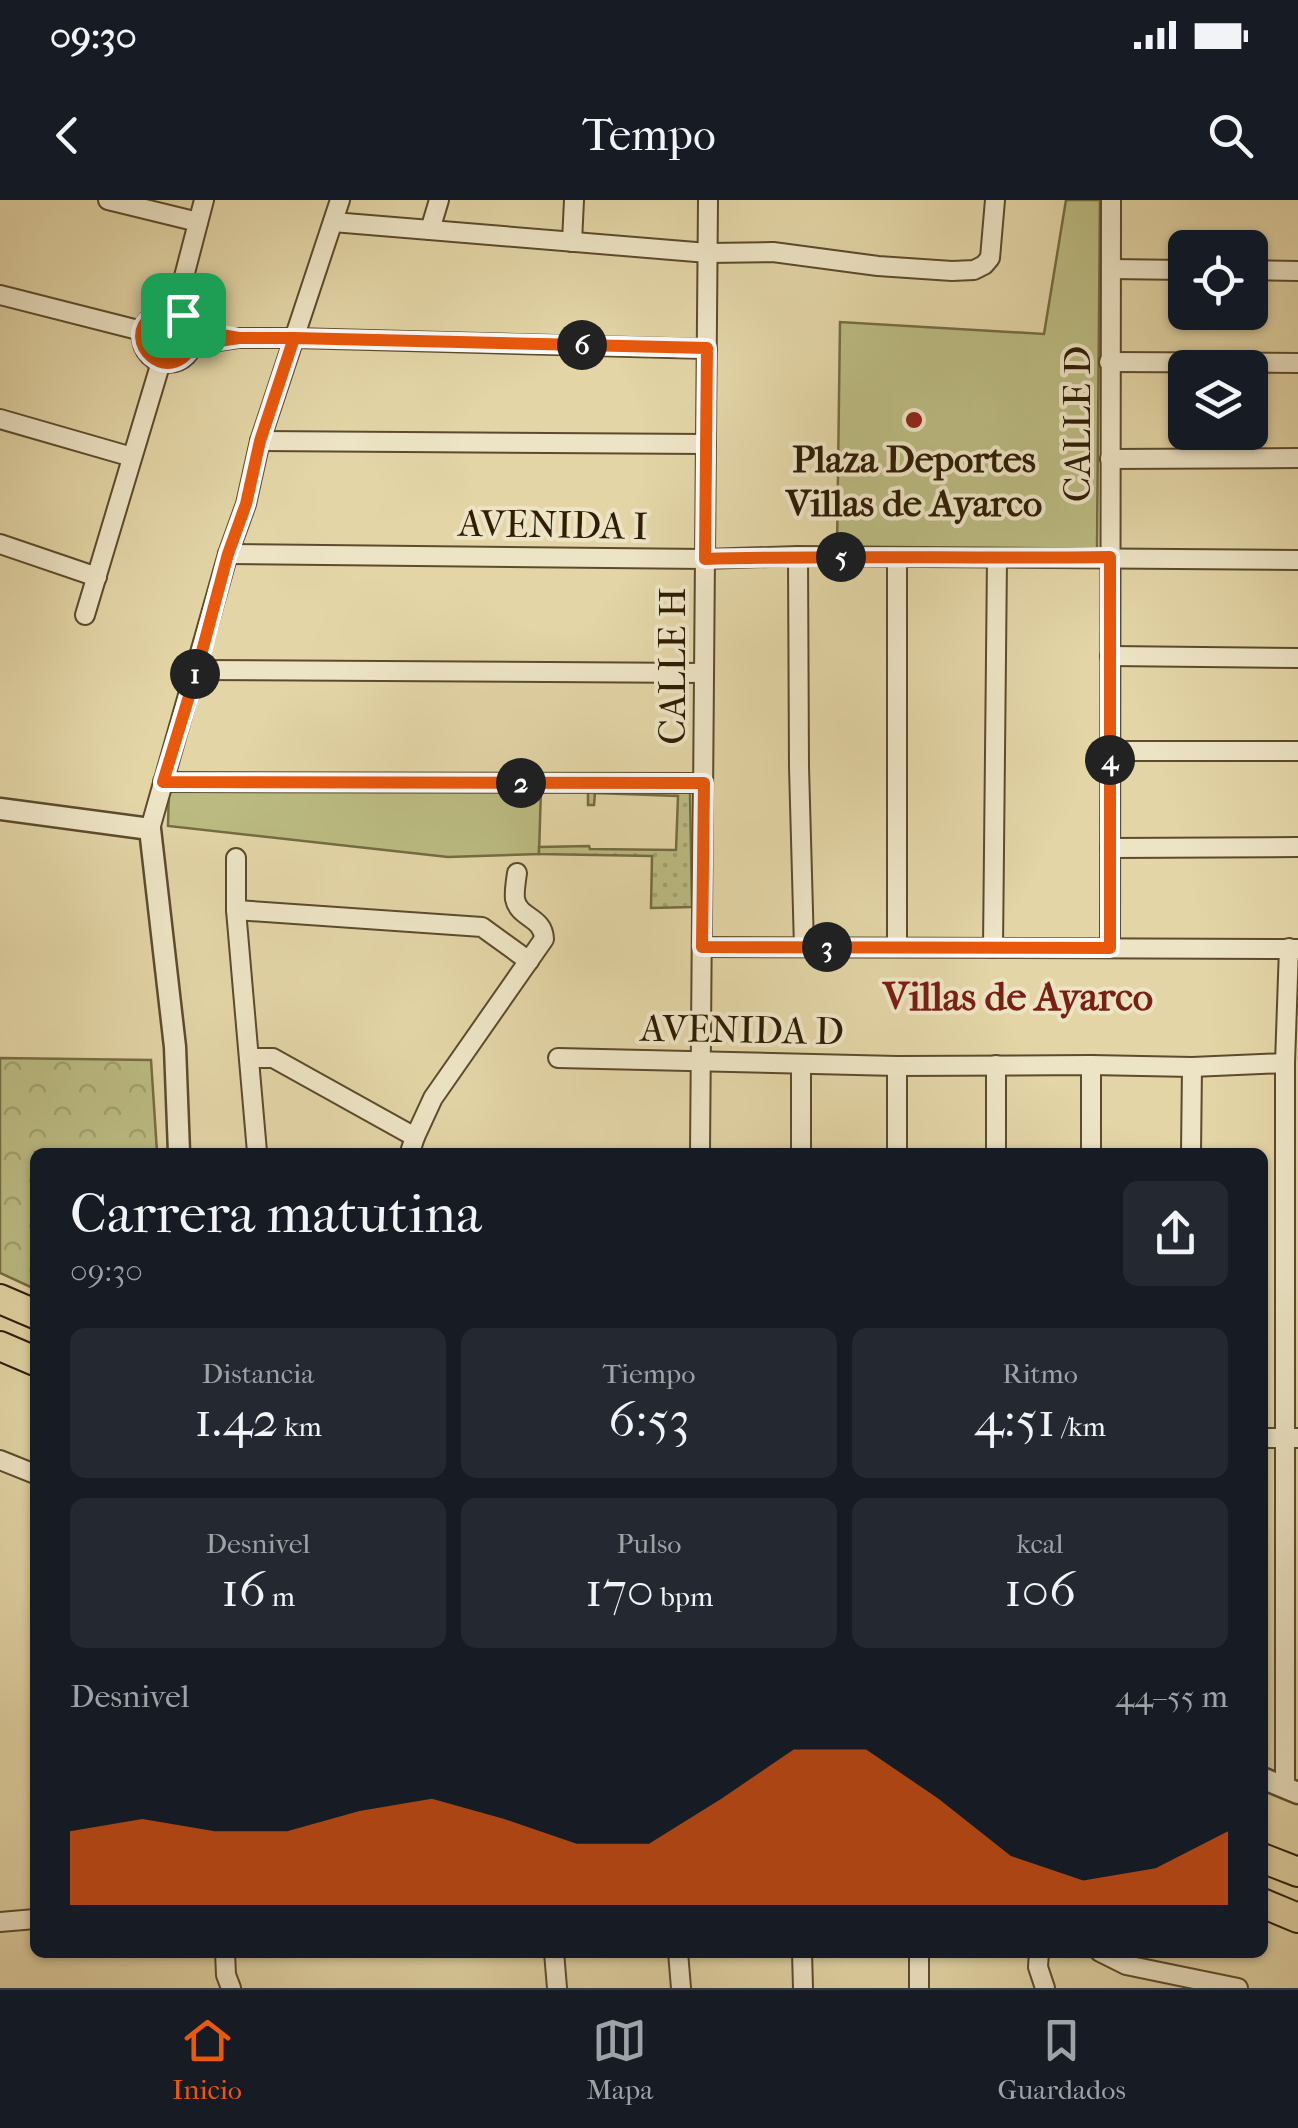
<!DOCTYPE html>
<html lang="es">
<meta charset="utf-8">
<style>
body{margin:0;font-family:"IM FELL French Canon",serif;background:#242831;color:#f1f3f6;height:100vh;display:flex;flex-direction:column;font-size:38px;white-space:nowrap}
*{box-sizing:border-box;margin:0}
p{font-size:32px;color:#9ea1a6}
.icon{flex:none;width:55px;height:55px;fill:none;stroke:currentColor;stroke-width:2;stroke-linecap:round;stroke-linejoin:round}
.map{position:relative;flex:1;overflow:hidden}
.side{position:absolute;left:30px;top:948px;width:1238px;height:810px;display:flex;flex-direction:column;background:#171b24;border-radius:15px;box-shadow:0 2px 8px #0004}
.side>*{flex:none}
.buttons{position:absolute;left:1168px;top:30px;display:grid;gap:20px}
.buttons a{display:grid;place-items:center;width:100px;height:100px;border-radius:15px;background:#171b24;box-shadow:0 2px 8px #0004;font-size:50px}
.pin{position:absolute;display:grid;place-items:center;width:85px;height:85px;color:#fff;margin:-42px;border-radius:20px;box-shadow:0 5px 15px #0006}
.km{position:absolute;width:50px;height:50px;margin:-25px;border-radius:50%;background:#222;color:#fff;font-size:28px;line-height:50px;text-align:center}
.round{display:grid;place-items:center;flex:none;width:105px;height:105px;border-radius:15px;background:#242831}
.head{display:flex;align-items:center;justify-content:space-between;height:170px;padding:0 40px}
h1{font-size:55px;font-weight:600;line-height:75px}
.metrics{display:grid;grid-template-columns:repeat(3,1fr);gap:15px;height:170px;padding:10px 40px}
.metrics div{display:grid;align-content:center;border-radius:15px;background:#242831;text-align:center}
.metrics b{font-size:50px;font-weight:600}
.metrics small{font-size:28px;font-weight:400}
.metrics p{font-size:28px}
.chart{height:280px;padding:20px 40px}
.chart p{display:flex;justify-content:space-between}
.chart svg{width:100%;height:180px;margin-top:10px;fill:#ea580c;opacity:.7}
.status{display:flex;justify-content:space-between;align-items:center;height:70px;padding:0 50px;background:#171b24;direction:ltr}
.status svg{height:28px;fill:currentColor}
header{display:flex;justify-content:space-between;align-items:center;height:130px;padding:0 40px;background:#171b24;font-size:45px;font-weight:600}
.menu{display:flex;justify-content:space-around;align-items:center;height:140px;border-top:2px solid #363941;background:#171b24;font-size:28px;color:#9ea1a6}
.menu a{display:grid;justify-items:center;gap:5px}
.menu .current{color:#ea580c}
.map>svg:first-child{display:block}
.forest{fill:url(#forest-crowns);stroke:#756c42;stroke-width:2.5}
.park{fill:#bbbb81;stroke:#756c42;stroke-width:2.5}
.garden{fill:url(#garden-dots);stroke:#756c42;stroke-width:2.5}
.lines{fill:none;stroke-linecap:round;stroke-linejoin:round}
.minor-casing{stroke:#5c4b2c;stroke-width:22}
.tertiary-casing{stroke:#5c4b2c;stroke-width:25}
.trunk-casing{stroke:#2f1d04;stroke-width:32}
.minor{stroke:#ede4c5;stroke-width:18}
.tertiary{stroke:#ede4c5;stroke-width:20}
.trunk{stroke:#e3d5a6;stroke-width:28}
.route-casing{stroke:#fff;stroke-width:20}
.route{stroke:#ea580c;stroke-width:12}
.poi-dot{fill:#8f2418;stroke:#ede4c5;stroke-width:4}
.labels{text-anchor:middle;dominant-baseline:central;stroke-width:8;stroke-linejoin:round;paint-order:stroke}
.street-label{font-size:38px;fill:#2f1d04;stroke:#ede4c5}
.poi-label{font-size:38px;font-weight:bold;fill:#2f1d04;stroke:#ede4c5}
.neighbourhood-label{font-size:40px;font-weight:bold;fill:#7a1f14;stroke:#ede4c5}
</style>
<div class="status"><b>09:30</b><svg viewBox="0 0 49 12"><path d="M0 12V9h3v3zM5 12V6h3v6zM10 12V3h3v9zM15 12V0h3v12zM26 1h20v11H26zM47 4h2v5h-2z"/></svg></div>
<header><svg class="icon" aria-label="back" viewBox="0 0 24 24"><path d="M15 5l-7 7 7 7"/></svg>Tempo<svg class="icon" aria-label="search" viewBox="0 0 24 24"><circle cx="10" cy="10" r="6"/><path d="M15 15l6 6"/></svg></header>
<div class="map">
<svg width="1298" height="1788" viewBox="0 0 1298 1788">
<defs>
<pattern id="forest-crowns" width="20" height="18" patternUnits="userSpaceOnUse" patternTransform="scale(2.5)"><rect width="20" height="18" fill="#bbbb81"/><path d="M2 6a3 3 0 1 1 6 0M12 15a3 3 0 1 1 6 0" fill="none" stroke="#a1a06e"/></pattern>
<pattern id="garden-dots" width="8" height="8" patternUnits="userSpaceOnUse" patternTransform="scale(2.5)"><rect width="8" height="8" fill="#bbbb81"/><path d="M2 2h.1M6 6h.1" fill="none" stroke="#a1a06e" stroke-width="1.8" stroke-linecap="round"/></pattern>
</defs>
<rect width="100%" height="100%" fill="#e3d5a6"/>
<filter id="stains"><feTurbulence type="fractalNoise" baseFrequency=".002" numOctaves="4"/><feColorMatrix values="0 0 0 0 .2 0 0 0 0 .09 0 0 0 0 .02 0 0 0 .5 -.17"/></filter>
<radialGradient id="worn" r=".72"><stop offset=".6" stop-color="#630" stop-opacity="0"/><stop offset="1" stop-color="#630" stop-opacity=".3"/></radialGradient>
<polygon class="forest" points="0,858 151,860 157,952 35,952 35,1089 0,1073"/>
<g class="park">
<polygon points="1066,0 1100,0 1097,350 837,350 840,122 1044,134"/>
<polygon points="169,587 541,588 539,654 448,657 168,626"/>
</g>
<polygon class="garden" points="541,588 688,590 690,593 692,707 651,708 652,656 539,654 539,647 589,646 590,649 676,650 678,596 595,593 594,605 588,605 588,592 541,592"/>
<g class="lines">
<defs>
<g id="minor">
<polyline points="108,0 198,22"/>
<polyline points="333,22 708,53 773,52 878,66 952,71 974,70 984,65 990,58 995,0"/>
<polyline points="430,30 439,0"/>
<polyline points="572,42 574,0"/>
<polyline points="1112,69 1185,70"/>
<polyline points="1250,70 1298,71"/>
<polyline points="0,95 142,131"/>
<circle cx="168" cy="137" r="26"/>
<polyline points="175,111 204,0"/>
<polyline points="193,145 239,138 294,138 707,149"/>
<polyline points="1109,162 1298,163"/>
<polyline points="0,219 132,257"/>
<polyline points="260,241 706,244"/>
<polyline points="1110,259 1298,258"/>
<polyline points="0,344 97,377"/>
<polyline points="228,354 705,359 798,356 1298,360"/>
<polyline points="798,356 799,567 804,747"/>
<polyline points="85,415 161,162"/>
<polyline points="1110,456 1298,458"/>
<polyline points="197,470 704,473"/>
<polyline points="1109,551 1298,551"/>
<polyline points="163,582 703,583"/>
<polyline points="150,629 228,354 246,304 260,241 340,0"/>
<polyline points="1110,648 1298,647"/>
<polyline points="236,658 236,710 257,952"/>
<polyline points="236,710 482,727 529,761"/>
<polyline points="702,747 1298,749"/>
<polyline points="897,747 897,357"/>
<polyline points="993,748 997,359"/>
<polyline points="1110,748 1111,0"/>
<polyline points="250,858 273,858 415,937"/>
<polyline points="558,858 897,866 1091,865 1192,867 1285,863"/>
<polyline points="801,864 801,952"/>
<polyline points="1091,865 1091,952"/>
<polyline points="897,866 897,952"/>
<path d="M 410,952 L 415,937 L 433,898 L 544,739 C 543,716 519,719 515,699 C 514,691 516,681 517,673"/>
<polyline points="700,952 708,0"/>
<polyline points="996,952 996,865"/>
<polyline points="1191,952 1192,867"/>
<polyline points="1262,1238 1298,1238"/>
<polyline points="0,1260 35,1274"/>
<polyline points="1285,1587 1285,863 1289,748"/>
<polyline points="0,1722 35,1719"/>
<polyline points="225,1752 226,1775 231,1788"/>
<polyline points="554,1752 557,1788"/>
<polyline points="678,1752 681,1788"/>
<polyline points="802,1752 803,1788"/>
<polyline points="1039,1752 1038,1767 1045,1788"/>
<polyline points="1100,1752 1126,1765 1238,1788"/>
<polyline points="919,1788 919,1752"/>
</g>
<g id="tertiary">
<polyline points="0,609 150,629 175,847 179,952"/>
<polyline points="1262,1578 1298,1593"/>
</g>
<g id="trunk">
<polyline points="0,1099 35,1114"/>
<polyline points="0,1146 35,1161"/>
<polyline points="1262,1658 1298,1672"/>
<polyline points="1262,1703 1298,1718"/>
</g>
</defs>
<use href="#minor" class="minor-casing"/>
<use href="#tertiary" class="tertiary-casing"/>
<use href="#trunk" class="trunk-casing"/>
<use href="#minor" class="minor"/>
<use href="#tertiary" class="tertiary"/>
<use href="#trunk" class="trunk"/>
</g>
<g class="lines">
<defs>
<path id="route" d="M 183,115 L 193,130 L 239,138 L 294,138 L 260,241 L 246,304 L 228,354 L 197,470 L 163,582 L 704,583 L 702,747 L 1110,748 L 1110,357 C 975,359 840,355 705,359 L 707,148 L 294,138 L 239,138 L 193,145 C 169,189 119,141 152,116 C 162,108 172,110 183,115"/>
</defs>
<use href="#route" class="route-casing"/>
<use href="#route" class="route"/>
</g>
<circle class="poi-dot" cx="914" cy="220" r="10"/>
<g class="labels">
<g class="street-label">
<text transform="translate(1077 224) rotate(-90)">CALLE D</text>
<text transform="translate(553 325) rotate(1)">AVENIDA I</text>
<text transform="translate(672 466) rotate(-90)">CALLE H</text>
<text transform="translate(742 830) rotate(1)">AVENIDA D</text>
</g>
<g class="poi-label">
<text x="914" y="259">Plaza Deportes<tspan x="914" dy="44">Villas de Ayarco</tspan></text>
</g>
<g class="neighbourhood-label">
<text x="1018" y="797">Villas de Ayarco</text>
</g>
</g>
<rect width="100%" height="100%" filter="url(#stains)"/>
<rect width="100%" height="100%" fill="url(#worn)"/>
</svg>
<div class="buttons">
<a><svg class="icon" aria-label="locate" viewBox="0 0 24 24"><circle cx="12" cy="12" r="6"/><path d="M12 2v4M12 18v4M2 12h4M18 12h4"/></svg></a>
<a><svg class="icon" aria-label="layers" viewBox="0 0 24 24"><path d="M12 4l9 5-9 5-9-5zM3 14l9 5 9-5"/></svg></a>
</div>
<div class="pin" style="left:183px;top:115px;background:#1e9e55"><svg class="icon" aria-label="arrive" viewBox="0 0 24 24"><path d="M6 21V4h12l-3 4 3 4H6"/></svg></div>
<b class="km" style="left:195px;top:474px">1</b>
<b class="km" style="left:521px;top:583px">2</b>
<b class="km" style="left:827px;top:747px">3</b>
<b class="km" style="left:1110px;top:560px">4</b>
<b class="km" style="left:841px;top:357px">5</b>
<b class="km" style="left:582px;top:145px">6</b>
<section class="side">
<div class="head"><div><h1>Carrera matutina</h1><p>09:30</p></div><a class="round"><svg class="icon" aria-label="share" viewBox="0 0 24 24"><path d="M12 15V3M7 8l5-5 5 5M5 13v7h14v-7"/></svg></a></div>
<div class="metrics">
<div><p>Distancia</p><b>1.42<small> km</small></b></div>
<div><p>Tiempo</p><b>6:53</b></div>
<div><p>Ritmo</p><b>4:51<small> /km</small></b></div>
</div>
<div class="metrics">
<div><p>Desnivel</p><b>16<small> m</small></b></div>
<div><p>Pulso</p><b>170<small> bpm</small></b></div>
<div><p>kcal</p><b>106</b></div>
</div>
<div class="chart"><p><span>Desnivel</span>44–55 m</p>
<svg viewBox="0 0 160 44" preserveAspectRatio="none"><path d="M0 44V26L10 23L20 26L30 26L40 21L50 18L60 23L70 29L80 29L90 18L100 6L110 6L120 18L130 32L140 38L150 35L160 26V44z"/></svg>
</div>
</section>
</div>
<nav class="menu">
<a class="current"><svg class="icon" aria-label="home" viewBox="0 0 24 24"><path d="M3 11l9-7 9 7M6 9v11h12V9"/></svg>Inicio</a>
<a><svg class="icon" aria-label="map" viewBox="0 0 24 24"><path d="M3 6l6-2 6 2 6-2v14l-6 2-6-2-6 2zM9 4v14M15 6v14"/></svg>Mapa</a>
<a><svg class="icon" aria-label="saved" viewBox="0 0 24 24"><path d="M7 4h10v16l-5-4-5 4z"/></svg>Guardados</a>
</nav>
